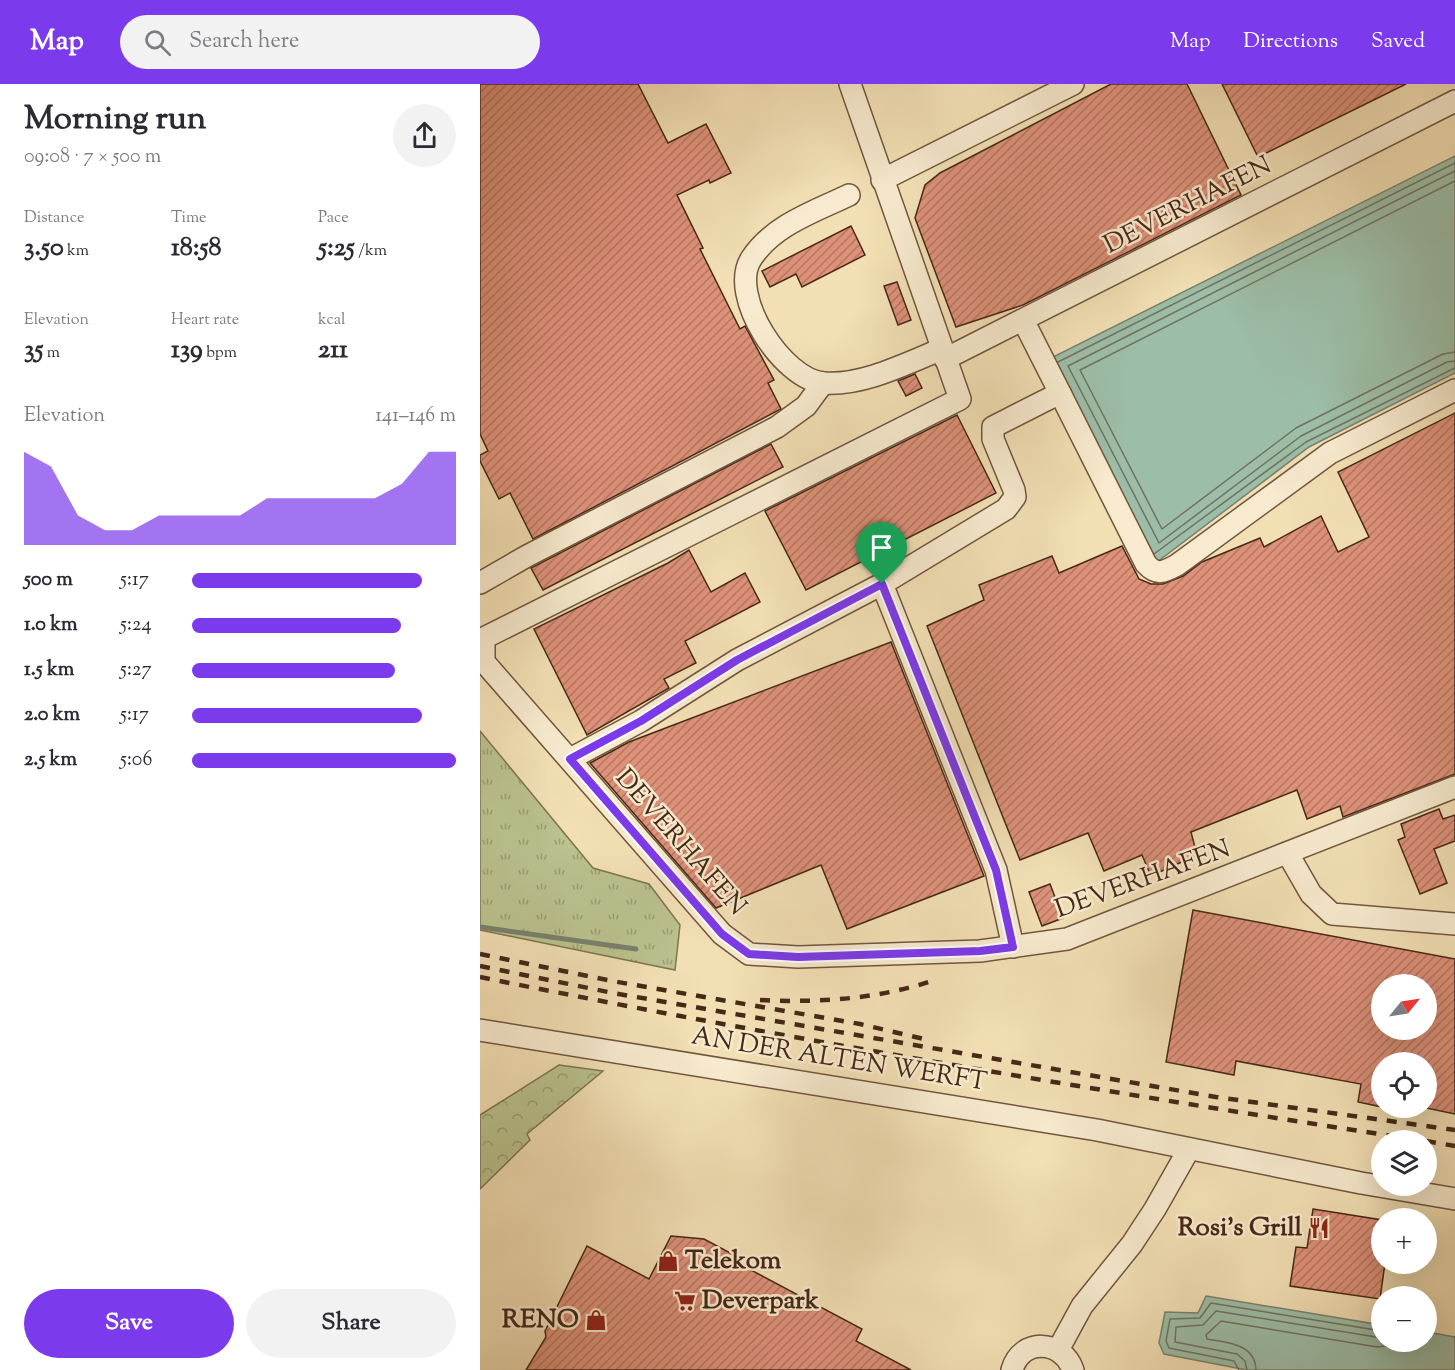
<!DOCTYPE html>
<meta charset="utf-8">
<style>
body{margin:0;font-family:"Sorts Mill Goudy",serif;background:#f2f2f3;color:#2b2b33;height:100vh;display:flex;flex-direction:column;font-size:22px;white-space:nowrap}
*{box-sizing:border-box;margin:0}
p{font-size:20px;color:#7c7c81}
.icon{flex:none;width:33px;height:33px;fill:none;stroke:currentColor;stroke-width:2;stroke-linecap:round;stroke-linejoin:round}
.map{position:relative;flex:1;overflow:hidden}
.side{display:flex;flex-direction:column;background:#fff;width:480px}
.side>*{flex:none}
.needle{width:39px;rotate:60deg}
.fabs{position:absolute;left:891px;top:890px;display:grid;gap:12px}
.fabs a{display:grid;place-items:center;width:66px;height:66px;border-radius:50%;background:#fff;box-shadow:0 6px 24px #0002;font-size:30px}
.pin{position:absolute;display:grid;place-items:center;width:51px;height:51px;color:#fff;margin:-62px -26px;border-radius:50% 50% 50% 0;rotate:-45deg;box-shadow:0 0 6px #0007}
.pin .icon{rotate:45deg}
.round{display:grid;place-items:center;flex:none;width:63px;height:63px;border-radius:32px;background:#f2f2f3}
.headline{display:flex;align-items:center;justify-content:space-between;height:102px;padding:0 24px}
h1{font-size:33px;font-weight:800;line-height:45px}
.stats{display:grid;grid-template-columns:repeat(3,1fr);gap:9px;height:102px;padding:6px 24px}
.stats div{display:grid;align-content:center}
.stats b{font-size:26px;font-weight:800}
.stats small{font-size:16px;font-weight:400}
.stats p{font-size:16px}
.chart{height:168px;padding:12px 24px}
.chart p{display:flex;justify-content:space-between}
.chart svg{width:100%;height:108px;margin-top:6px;fill:#7c3aed;opacity:.7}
.action{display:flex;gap:12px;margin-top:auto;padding:12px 24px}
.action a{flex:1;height:69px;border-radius:36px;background:#7c3aed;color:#fff;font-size:24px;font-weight:800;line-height:69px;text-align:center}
.action a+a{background:#f2f2f3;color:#2b2b33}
ul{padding:0 24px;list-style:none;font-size:20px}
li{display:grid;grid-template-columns:96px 72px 1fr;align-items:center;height:45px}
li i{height:15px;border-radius:8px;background:#7c3aed}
header{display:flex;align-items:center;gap:36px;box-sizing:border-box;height:84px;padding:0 30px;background:#7c3aed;color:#fff}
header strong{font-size:28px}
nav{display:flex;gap:33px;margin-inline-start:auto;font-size:21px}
.search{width:420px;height:54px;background:#f2f2f3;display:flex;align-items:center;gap:15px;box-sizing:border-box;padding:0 21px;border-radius:33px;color:#7c7c81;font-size:22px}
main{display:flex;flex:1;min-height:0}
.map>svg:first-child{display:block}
.grass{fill:url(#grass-tufts);stroke:#807552;stroke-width:1.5}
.forest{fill:url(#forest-crowns);stroke:#807552;stroke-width:1.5}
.water{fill:#9cbda7;stroke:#7a816d;stroke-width:1.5}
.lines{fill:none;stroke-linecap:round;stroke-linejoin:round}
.shore{stroke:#71725e;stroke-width:1.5}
.stream{stroke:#7a816d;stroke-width:5}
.building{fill:url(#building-hatch);stroke:#462816;stroke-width:1.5;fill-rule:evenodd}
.minor-casing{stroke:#71563e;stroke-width:24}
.minor{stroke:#f7eace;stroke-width:21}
.rail{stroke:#462816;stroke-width:4.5;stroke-dasharray:10 10;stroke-linecap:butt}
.route-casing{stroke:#fff;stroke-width:12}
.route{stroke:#7c3aed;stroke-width:8}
.labels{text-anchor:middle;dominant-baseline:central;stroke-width:5;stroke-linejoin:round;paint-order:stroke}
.street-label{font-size:26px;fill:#462816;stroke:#f7eace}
.poi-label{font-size:26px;font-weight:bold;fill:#462816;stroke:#f7eace;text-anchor:end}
</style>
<header>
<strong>Map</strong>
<div class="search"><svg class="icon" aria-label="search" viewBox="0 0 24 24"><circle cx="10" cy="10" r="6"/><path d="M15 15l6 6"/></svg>Search here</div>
<nav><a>Map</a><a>Directions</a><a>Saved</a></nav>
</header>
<main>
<section class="side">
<div class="headline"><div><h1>Morning run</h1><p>09:08 · 7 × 500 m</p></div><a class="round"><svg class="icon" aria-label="share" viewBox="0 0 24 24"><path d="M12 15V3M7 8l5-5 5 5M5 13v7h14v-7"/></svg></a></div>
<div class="stats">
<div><p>Distance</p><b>3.50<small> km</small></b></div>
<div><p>Time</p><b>18:58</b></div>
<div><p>Pace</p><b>5:25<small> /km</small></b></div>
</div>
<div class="stats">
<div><p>Elevation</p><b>35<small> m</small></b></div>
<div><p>Heart rate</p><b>139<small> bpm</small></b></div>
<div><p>kcal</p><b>211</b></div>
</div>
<div class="chart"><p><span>Elevation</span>141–146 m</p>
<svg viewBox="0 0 160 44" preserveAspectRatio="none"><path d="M0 44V6L10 12L20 32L30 38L40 38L50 32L60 32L70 32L80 32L90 25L100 25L110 25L120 25L130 25L140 19L150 6L160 6V44z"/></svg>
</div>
<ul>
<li><b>500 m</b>5:17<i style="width:87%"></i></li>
<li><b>1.0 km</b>5:24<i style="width:79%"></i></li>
<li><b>1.5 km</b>5:27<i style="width:77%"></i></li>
<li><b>2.0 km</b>5:17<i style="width:87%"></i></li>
<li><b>2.5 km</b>5:06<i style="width:100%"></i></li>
</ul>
<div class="action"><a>Save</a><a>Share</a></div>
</section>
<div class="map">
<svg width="975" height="1286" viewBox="0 0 975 1286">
<defs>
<pattern id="grass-tufts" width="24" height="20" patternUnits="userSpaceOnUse" patternTransform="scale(1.5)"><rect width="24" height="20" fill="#bac28e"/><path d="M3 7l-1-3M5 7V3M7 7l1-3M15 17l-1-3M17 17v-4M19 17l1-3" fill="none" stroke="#999e73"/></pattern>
<pattern id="forest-crowns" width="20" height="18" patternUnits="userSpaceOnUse" patternTransform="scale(1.5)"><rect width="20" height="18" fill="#bac28e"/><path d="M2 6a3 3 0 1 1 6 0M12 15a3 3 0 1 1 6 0" fill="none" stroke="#999e73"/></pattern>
<pattern id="building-hatch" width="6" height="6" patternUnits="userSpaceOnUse" patternTransform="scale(1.5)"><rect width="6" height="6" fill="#dd9179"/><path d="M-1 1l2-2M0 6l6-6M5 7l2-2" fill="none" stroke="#b57662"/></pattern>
</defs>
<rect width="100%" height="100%" fill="#f2dfb4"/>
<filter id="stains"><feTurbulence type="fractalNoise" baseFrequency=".00333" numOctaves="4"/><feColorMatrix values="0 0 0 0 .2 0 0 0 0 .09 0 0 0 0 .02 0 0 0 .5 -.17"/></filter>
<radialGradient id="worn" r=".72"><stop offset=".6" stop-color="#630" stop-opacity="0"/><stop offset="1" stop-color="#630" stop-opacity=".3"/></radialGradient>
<polygon class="grass" points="0,647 113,784 169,800 200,841 195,886 0,846"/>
<polygon class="forest" points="79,981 123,987 47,1050 50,1056 0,1105 0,1031"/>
<g class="water">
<polygon points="975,72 975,289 829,363 673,481 569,275"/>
<polygon points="726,1212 901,1241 902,1257 946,1257 947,1248 975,1253 975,1286 767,1286 684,1270 679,1259 685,1228 718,1229"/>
</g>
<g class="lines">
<g class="shore">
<polyline points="975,87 588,282 679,459 821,352 967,278 975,277"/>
<polyline points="975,97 600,286 682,445 816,344 963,270 975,268"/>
<polyline points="578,278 975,79"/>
<polyline points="674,470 826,358 975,284"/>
<polyline points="759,1286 754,1277 689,1264 686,1257 690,1235 720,1234 731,1219 902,1247"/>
<polyline points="767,1286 765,1277 757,1270 695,1258 696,1243 723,1241 736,1227 902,1254"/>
<path d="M 776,1286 C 775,1259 747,1259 727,1255 L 726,1251 L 741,1237 L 897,1263 L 906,1262 L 916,1257"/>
</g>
<polyline class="stream" points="0,843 156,865"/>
</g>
<g class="building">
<polygon points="0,0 158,0 188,59 226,40 251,89 230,99 229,96 197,111 223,164 220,165 260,245 265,242 294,296 288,299 301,325 53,455 30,409 19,415 0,377 0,371 8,367 0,350"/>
<polygon points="631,0 707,0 761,111 543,221 476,243 435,134 445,101 460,89"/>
<polygon points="742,0 926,0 778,73"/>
<polygon points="371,142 385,171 322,203 316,190 290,203 282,187"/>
<polygon points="417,198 431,236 418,241 404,202"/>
<polygon points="435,290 442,304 426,312 418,297"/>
<polygon points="975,329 975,690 863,733 860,722 827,735 817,706 711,748 717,771 671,792 662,771 624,787 608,749 540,776 447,542 504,516 499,501 572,472 579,489 642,462 659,495 671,500 683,500 703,492 722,478 780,454 784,463 841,432 858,468 889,453 858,388"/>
<polygon points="477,331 516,409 326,506 285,427"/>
<polygon points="291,360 303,383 63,506 51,484"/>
<polygon points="209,466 231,508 265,489 280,518 205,557 216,579 184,595 189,604 107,651 54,545 188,479"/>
<polygon points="411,558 504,792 367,845 341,781 236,824 110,679 149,658"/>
<polygon points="959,725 963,735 975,731 975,757 954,765 967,799 940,810 918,756 925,753 921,740"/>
<polygon points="570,800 583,834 562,842 549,808"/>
<path d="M 713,826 L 975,875 L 975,1030 L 946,1024 L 946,978 L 902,978 L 902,1023 L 878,1018 L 881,1000 L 756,977 L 754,991 L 686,978 ZM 902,900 L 946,900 L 946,945 L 902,945 Z"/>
<polygon points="833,1125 902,1136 902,1179 905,1179 900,1215 810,1202 816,1163 827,1164"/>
<polygon points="191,1152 224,1155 256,1172 254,1177 382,1245 376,1257 431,1286 46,1286 66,1253 65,1247 107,1162 169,1195"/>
</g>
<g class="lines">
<defs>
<g id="minor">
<polyline points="370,0 480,315 4,554 4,578 242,850 269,870 318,873 500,867 587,855 975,703"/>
<polyline points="402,96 593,0"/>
<path d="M 369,111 C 334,128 293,141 271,175 C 248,212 303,296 344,299 C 383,302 427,279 462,265"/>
<polyline points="465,275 975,17"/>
<path d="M 580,309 L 666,480 C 677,492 684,488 697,481 L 850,369 L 975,306"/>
<polyline points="0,499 47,472 297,343 326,322 343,299"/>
<polyline points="402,500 516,786 533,863"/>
<polyline points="90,675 161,637 257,576 402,500 526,425 535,413 534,406 513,355 513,343 580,309 543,236"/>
<polyline points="808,770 831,810 852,830 975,840"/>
<polyline points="0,946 617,1046 881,1099 975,1115"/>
<polyline points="578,1266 602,1222 652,1160 675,1125 709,1065"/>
<path d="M 532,1286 C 541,1253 583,1256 593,1286"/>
</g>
</defs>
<use href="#minor" class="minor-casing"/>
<use href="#minor" class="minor"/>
<g class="rail">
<polyline points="0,870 132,897 380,940 448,956"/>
<polyline points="0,882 133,909 736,1013 975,1046"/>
<path d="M 0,893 C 311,956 625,1008 938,1056"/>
<path d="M 280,916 C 340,919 398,915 455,896"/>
<polyline points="946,1057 975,1062"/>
</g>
</g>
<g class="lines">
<defs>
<polygon id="route" points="402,500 516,786 533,863 500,867 318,873 269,870 242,850 90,675 161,637 257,576"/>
</defs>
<use href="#route" class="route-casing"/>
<use href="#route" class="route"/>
</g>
<defs>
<symbol id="restaurant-bare" viewBox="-9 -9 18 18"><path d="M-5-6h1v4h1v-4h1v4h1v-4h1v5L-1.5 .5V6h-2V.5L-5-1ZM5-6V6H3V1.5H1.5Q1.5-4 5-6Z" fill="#8f2418" stroke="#f7eace" stroke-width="2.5" paint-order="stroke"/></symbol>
<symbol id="shop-bare" viewBox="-9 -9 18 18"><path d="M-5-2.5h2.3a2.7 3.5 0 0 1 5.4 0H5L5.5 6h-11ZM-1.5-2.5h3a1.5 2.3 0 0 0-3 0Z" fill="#8f2418" stroke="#f7eace" stroke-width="2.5" paint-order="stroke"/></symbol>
<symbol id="supermarket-bare" viewBox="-9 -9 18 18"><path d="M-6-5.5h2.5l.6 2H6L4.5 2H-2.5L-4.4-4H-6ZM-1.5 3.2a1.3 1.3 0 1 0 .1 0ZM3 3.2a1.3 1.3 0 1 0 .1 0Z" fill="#8f2418" stroke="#f7eace" stroke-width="2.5" paint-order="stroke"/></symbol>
</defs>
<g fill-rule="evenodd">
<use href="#restaurant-bare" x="824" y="1129" width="30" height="30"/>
<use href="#shop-bare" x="173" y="1162" width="30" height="30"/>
<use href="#supermarket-bare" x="190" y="1202" width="30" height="30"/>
<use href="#shop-bare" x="101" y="1221" width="30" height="30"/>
</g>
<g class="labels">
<g class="street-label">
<text transform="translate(708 122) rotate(-27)">DEVERHAFEN</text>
<text transform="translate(200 759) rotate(49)">DEVERHAFEN</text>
<text transform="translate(663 796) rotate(-20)">DEVERHAFEN</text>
<text transform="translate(359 976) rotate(9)">AN DER ALTEN WERFT</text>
</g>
<g class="poi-label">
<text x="822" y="1144">Rosi's Grill</text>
<text x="205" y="1177" text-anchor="start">Telekom</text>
<text x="222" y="1217" text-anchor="start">Deverpark</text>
<text x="99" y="1236">RENO</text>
</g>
</g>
<rect width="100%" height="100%" filter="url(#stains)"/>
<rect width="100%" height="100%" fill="url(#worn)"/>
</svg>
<div class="fabs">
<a><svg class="needle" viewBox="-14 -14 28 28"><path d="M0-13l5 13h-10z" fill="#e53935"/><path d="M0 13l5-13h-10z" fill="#7c7c81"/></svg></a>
<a><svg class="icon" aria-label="locate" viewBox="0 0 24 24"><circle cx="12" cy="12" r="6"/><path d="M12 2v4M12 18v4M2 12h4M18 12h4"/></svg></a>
<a><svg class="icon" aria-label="layers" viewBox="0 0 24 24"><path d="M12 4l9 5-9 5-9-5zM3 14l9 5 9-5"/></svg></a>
<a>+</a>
<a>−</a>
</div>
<div class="pin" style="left:402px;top:500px;background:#1e9e55"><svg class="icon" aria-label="arrive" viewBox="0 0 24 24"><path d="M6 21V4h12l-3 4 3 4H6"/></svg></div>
</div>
</main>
